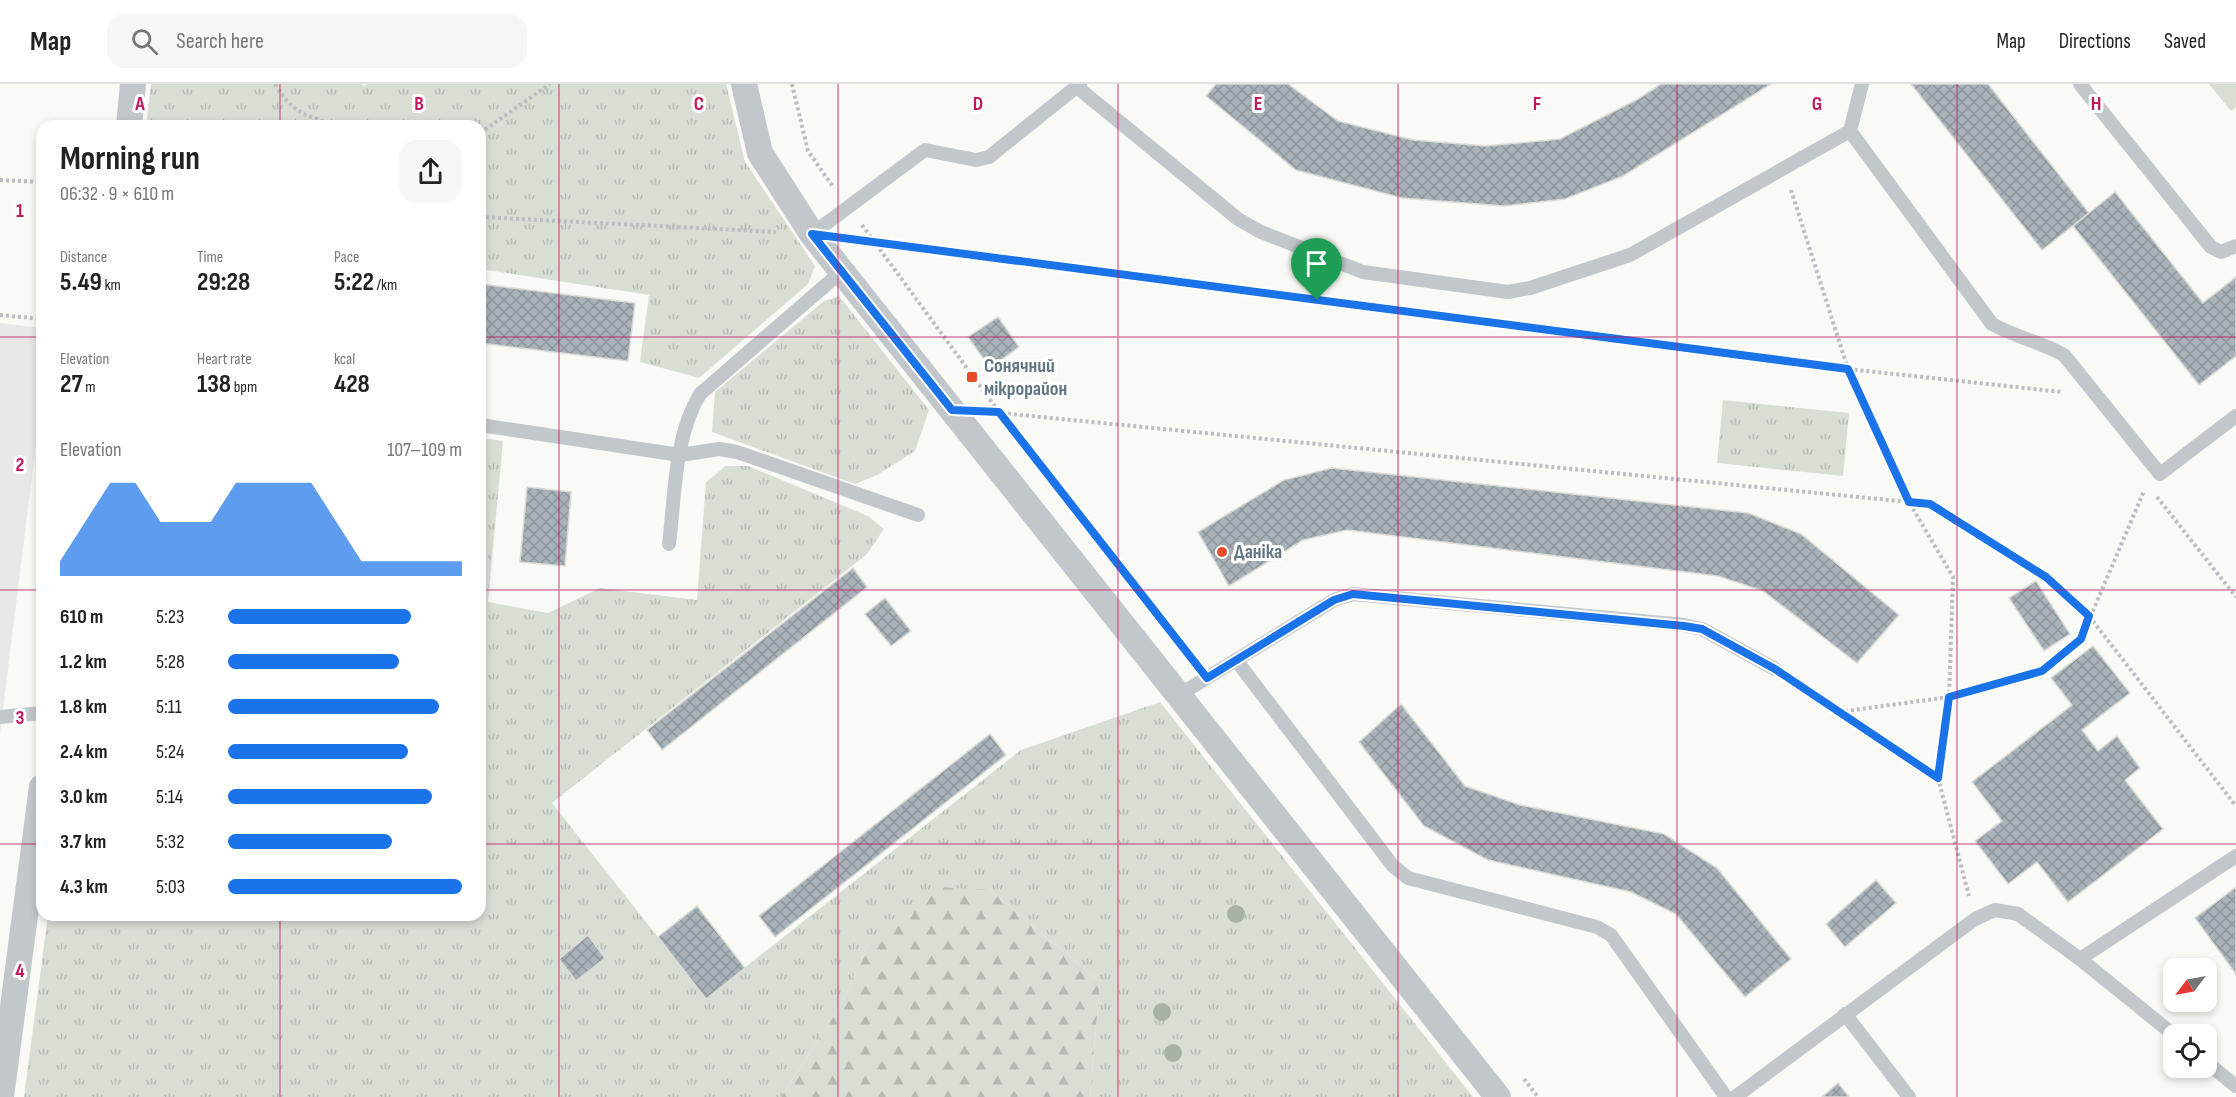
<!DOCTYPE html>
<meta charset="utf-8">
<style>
body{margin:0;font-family:"Sofia Sans Condensed",sans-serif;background:#f6f6f6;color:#222;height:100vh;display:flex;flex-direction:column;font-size:22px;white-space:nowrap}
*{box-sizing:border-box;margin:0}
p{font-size:20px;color:#767676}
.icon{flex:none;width:33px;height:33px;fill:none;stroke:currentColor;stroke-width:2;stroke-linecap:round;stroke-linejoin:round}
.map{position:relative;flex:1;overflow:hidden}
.side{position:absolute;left:36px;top:36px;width:450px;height:801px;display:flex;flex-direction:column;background:#fff;border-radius:18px;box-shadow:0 3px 9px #0003}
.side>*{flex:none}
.needle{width:39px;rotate:238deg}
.controls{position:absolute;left:2163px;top:874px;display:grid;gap:12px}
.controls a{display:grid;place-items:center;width:54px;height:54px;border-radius:12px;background:#fff;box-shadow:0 3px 9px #0003;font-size:30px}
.pin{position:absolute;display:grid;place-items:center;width:51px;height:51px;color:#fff;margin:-62px -26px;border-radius:50% 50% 50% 0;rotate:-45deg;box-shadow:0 0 6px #0007}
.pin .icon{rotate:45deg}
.round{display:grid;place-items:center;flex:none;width:63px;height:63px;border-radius:18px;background:#f6f6f6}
.head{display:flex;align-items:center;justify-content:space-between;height:102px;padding:0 24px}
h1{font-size:33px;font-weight:700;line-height:45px}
.figures{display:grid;grid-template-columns:repeat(3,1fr);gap:9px;height:102px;padding:6px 24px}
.figures div{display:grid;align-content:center}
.figures b{font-size:26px;font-weight:700}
.figures small{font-size:16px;font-weight:400}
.figures p{font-size:16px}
.chart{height:168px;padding:12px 24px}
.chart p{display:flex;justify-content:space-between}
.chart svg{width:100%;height:108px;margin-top:6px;fill:#1a73e8;opacity:.7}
ul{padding:0 24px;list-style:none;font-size:20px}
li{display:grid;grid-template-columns:96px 72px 1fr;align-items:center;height:45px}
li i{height:15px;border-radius:8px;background:#1a73e8}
header{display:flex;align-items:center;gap:36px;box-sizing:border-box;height:84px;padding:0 30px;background:#fff;border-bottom:2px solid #e0e0e0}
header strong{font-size:28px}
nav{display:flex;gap:33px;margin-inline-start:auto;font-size:21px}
.search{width:420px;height:54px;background:#f6f6f6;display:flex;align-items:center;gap:15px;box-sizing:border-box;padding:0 21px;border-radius:18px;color:#767676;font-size:22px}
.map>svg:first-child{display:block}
.built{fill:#e7e8e7}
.grass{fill:url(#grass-tufts)}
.forest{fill:url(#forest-firs)}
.garden{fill:#d9ded5}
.building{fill:url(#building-cross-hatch);stroke:#dbdbd8;stroke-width:1.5}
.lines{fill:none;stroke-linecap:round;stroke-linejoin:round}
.path{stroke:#babec1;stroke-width:4;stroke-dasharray:3 3;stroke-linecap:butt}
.lane{stroke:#c2c7cb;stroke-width:14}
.street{stroke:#c2c7cb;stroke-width:26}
.tree{fill:#a9b3a5}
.route-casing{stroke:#fff;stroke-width:12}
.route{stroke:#1a73e8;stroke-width:8}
.grid{fill:none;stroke:#c2185b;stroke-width:1.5;stroke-opacity:0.55}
.poi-dot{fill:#e84d27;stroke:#fff;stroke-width:2}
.labels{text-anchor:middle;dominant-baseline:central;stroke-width:6;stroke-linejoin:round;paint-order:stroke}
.poi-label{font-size:20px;font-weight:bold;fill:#637582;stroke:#fff;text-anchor:start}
.grid-label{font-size:20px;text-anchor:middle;font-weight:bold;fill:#c2185b;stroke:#fff;stroke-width:6;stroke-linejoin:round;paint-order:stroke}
</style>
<header>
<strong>Map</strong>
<div class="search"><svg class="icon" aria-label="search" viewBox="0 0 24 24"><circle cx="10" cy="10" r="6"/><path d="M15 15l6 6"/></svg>Search here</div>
<nav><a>Map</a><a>Directions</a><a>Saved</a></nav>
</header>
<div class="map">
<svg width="2236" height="1013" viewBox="0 0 2236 1013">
<defs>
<pattern id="grass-tufts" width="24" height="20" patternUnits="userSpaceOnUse" patternTransform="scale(1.5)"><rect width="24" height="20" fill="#d9ded5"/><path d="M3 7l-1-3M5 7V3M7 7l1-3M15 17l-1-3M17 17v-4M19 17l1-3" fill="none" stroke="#b4b9b2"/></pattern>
<pattern id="forest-firs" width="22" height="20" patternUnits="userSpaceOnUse" patternTransform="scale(1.5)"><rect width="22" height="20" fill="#d9ded5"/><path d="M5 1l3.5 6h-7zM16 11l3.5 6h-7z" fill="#b4b9b2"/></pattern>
<pattern id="building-cross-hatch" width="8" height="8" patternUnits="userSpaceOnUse" patternTransform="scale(1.5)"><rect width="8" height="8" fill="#a9b2b8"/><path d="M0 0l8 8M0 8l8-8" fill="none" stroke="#8d959b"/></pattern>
</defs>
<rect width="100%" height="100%" fill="#f9f9f6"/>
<polygon class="built" points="0,239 42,244 42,312 0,649"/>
<g class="grass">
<polygon points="151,0 361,0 365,2 367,0 726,0 745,78 815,182 808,200 699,294 640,278 649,211 480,185 480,42 146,42"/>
<polygon points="839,212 929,326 915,367 877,391 855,400 712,348 715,308 824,217"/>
<polygon points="1723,316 1849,329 1843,392 1717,379"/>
<polygon points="480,354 503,357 488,518 548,529 600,504 697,516 706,398 726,382 748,382 868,432 884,445 866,471 552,719 706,914 1021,666 1160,618 1473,1013 1090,1013 1100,898 990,806 870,855 840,923 781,1013 24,1013 48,831 480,831"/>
</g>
<polygon class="forest" points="939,803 990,806 1100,898 1090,1013 781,1013 840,923 870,855"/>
<polygon class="garden" points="2209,0 2236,0 2236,23 2231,27"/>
<g class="building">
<polygon points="1216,0 1288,0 1338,37 1413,56 1486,62 1560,55 1638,15 1661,0 1771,0 1623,92 1565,115 1504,122 1402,114 1296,86 1206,12"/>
<polygon points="1911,0 1988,0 2089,129 2042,166"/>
<polygon points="2115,108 2203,219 2236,193 2236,272 2199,301 2073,142"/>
<polygon points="480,200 635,219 628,277 480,259"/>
<polygon points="998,233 1019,263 990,284 968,253"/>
<polygon points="1332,384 1748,429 1801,450 1899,531 1857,579 1763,507 1718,492 1347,446 1303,456 1229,502 1198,448 1284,396"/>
<polygon points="527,403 571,408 565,482 520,478"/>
<polygon points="853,484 867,503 662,666 647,646"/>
<polygon points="2036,497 2070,550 2044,567 2009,514"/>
<polygon points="885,514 911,547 891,562 865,530"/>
<polygon points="2093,562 2130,609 2082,646 2098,667 2117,652 2140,684 2125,696 2163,745 2068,818 2037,778 2008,800 1975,757 2002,737 1972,698 2072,621 2051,594"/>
<polygon points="1401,620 1465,702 1520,721 1664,750 1717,784 1791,875 1745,913 1676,830 1631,808 1488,776 1424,742 1359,658"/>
<polygon points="990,650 1006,671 775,853 759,832"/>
<polygon points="1876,796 1896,819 1845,863 1826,840"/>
<polygon points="2236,803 2236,890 2195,834"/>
<polygon points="697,822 745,884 706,915 658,853"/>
<polygon points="588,851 605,874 576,897 559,875"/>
<polygon points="1838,999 1849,1013 1822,1013"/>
</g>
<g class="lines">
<g class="path">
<path d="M 275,0 C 293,30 305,31 337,42"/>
<polyline points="792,0 808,67 834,104"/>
<polyline points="480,49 550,0"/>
<polyline points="0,96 42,98"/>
<polyline points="1791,106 1848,285 1909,418 1953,493 1949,613 1938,694"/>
<polyline points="480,133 776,148"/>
<polyline points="862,141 999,328 1192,575"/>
<polyline points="855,155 1848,285 2062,308"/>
<polyline points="0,231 42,235"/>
<polyline points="990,328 1930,420 2046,493 2089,532 2236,722"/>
<polyline points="2157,413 2236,513"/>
<polyline points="1793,597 1938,694 1969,812"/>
<polyline points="1839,628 1949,613 2042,587 2081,555 2144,407"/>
<polyline points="1524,995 1538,1013"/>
</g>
<g class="lane">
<path d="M 1862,0 L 1850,47 L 1992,240 C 2015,253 2041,258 2064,271 L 2160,390 L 2236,332"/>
<polyline points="2080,0 2211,163 2221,168 2236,162"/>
<polyline points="1077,3 1238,135 1261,148 1363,188 1508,208 1530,204 1630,171 1850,47"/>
<polyline points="812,150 925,66 976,76 989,73 1080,0"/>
<polyline points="480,341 680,371 719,365 737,368 918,431"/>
<path d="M 669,460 C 675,412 674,353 700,310 L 842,187"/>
<polyline points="1236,576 1393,782 1408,794 1597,843 1611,851 1726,1013"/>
<polyline points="1179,611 1334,516 1353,510 1684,541 1702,545 1775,585"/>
<polyline points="0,633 42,629"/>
<polyline points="2080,875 2236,772"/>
<polyline points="1845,930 1909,1013"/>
<polyline points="2206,978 2236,1002"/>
<polyline points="1735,1013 1975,835 1995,826 2018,830 2080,875 2174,951"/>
</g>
<g class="street">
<polyline points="744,0 760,69 812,150 1498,1013"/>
<polyline points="129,42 133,0"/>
<polyline points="1,1013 42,703"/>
</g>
</g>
<g class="tree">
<circle cx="1236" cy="830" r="9"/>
<circle cx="1162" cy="928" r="9"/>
<circle cx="1173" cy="969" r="9"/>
</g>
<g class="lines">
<defs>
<polygon id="route" points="812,150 1848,285 1909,418 1930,420 2046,493 2089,532 2081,555 2042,587 1949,613 1938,694 1775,585 1702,545 1684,542 1353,510 1334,516 1207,594 999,328 952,326"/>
</defs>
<use href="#route" class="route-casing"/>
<use href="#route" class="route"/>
</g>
<path class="grid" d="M 280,0 L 280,42M 559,0 L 559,1013M 838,0 L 838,1013M 1118,0 L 1118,1013M 1398,0 L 1398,1013M 1677,0 L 1677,1013M 1957,0 L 1957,1013M 0,253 L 42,253M 480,253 L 2236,253M 0,506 L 42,506M 480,506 L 2236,506M 0,760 L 42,760M 480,760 L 2236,760M 280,831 L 280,1013"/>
<g class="poi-dot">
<rect x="966" y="287" width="12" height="12" rx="3"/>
<circle cx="1222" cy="468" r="6"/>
</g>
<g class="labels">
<g class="poi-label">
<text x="984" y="282">Сонячний<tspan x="984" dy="23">мікрорайон</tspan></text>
<text x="1234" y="468">Даніка</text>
</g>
</g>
<g class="grid-label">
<text x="140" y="26">A</text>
<text x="419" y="26">B</text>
<text x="699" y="26">C</text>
<text x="978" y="26">D</text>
<text x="1258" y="26">E</text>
<text x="1537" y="26">F</text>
<text x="1817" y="26">G</text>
<text x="2096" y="26">H</text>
<text x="20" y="133">1</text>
<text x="20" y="387">2</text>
<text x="20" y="640">3</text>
<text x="20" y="893">4</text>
</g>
</svg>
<div class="controls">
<a><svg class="needle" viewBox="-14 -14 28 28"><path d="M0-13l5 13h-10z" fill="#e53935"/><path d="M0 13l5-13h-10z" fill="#767676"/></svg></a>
<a><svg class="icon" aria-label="locate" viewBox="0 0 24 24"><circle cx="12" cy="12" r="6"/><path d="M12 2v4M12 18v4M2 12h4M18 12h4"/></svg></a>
</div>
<div class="pin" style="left:1317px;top:216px;background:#1e9e55"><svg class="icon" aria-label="arrive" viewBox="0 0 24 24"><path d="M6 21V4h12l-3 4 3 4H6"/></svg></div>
<section class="side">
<div class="head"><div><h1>Morning run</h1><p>06:32 · 9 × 610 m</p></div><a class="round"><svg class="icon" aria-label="share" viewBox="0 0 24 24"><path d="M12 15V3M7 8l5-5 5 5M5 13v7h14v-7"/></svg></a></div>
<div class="figures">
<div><p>Distance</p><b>5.49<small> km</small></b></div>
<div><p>Time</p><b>29:28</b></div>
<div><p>Pace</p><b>5:22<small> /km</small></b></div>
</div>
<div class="figures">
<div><p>Elevation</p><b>27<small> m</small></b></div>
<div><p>Heart rate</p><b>138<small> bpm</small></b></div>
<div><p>kcal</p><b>428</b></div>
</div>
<div class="chart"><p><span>Elevation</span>107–109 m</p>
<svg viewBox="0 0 160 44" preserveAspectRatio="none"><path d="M0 44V38L10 22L20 6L30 6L40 22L50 22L60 22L70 6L80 6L90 6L100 6L110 22L120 38L130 38L140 38L150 38L160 38V44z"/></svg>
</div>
<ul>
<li><b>610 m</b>5:23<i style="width:78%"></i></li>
<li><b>1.2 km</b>5:28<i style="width:73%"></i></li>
<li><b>1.8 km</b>5:11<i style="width:90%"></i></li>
<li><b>2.4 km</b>5:24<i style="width:77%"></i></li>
<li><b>3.0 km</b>5:14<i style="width:87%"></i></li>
<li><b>3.7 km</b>5:32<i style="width:70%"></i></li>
<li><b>4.3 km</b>5:03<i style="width:100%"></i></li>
</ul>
</section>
</div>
